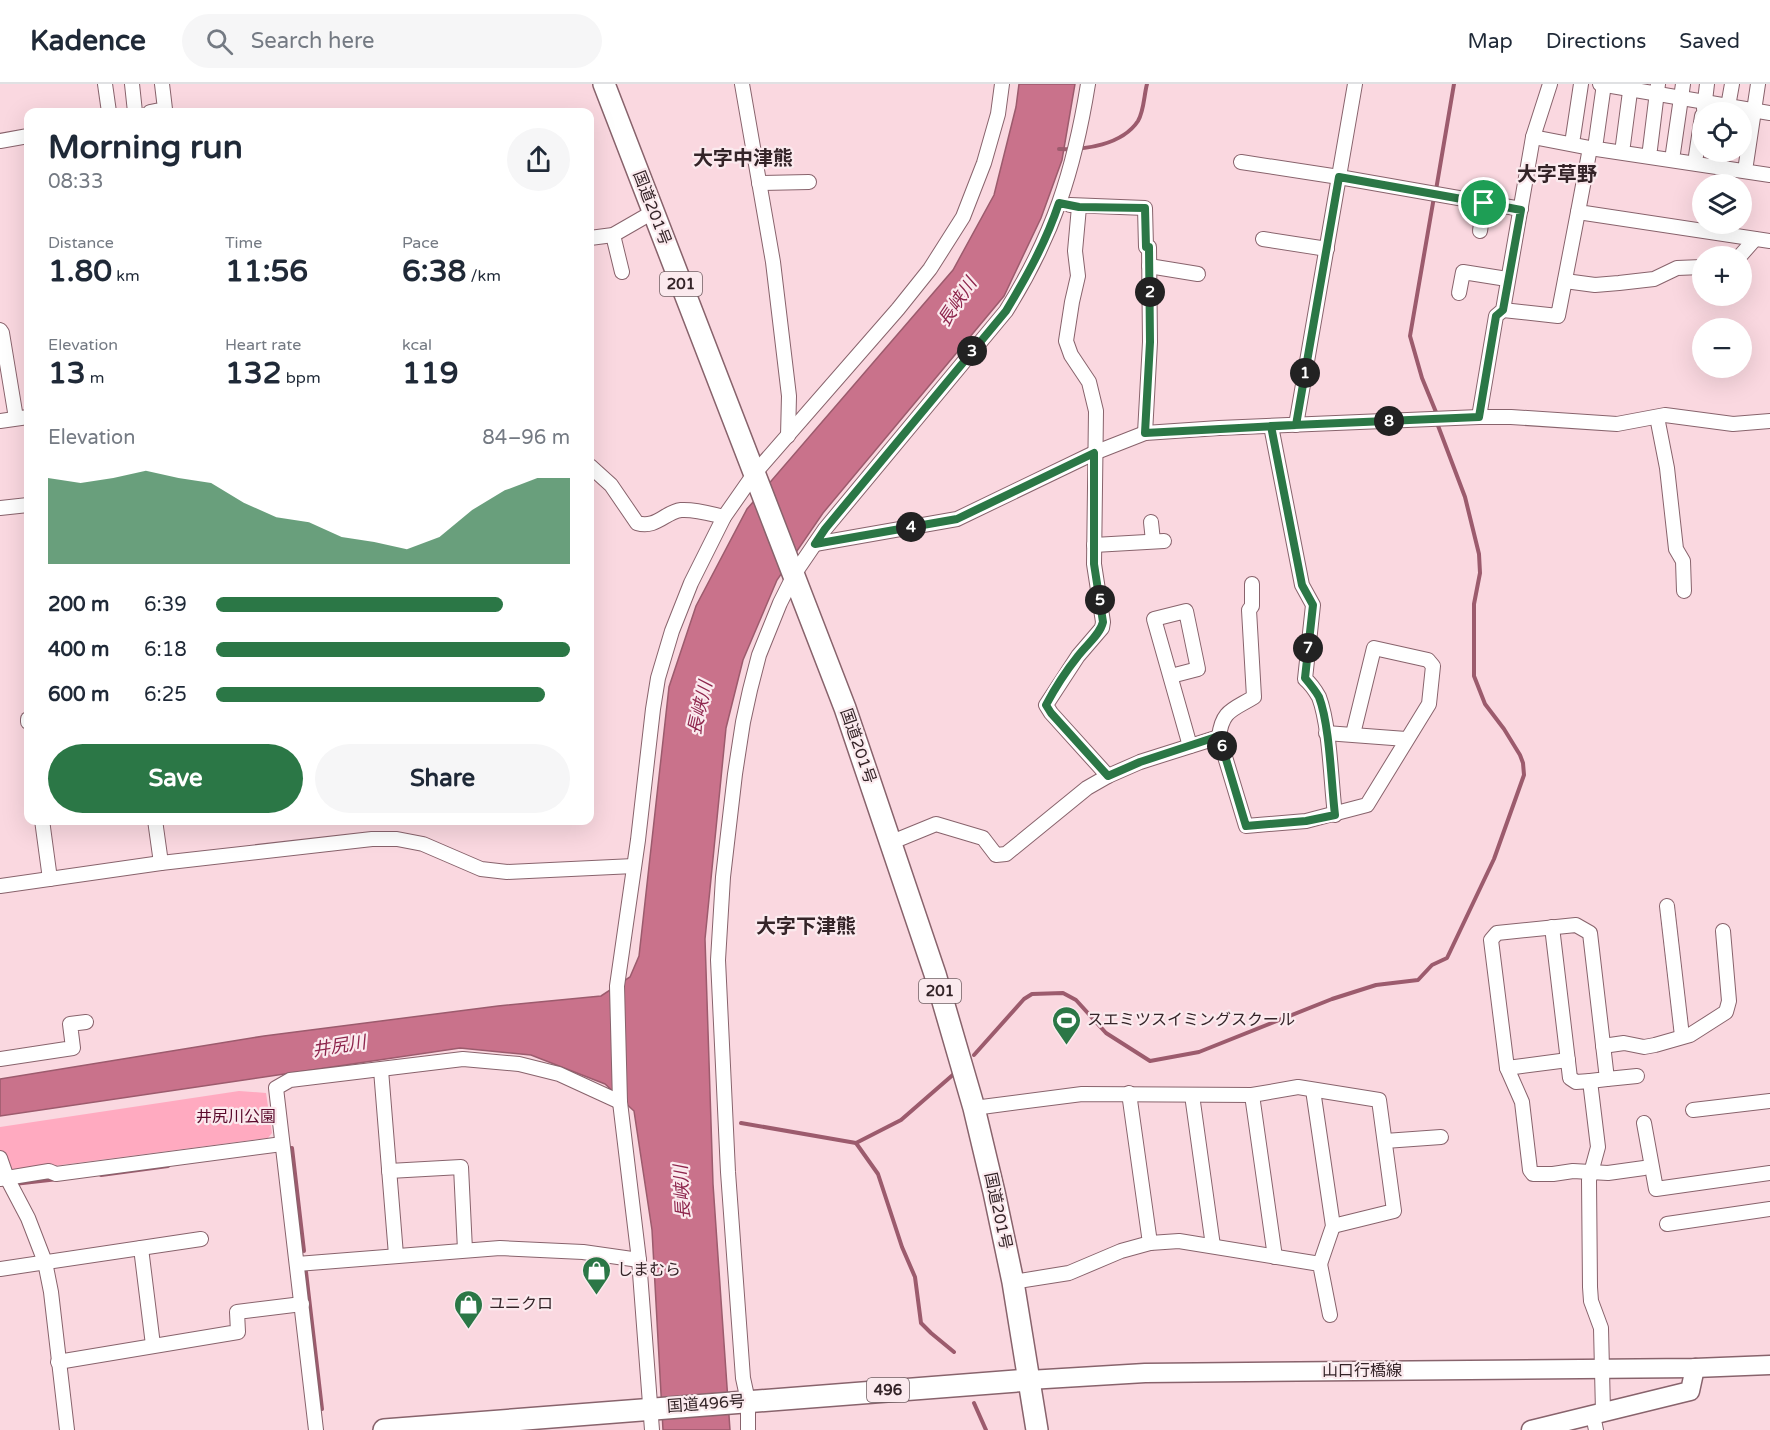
<!DOCTYPE html>
<meta charset="utf-8">
<style>
body{margin:0;font-family:"Varela Round","Noto Sans JP",sans-serif;background:#f6f6f7;color:#1f2937;height:100vh;display:flex;flex-direction:column;font-size:22px;white-space:nowrap}
*{box-sizing:border-box;margin:0}
p{font-size:20px;color:#747a83}
.icon{flex:none;width:33px;height:33px;fill:none;stroke:currentColor;stroke-width:2;stroke-linecap:round;stroke-linejoin:round}
.map{position:relative;flex:1;overflow:hidden}
.drawer{position:absolute;left:24px;top:24px;width:570px;height:717px;display:flex;flex-direction:column;background:#fff;border-radius:12px;box-shadow:0 6px 24px #0002}
.drawer>*{flex:none}
.controls{position:absolute;left:1692px;top:18px;display:grid;gap:12px}
.controls a{display:grid;place-items:center;width:60px;height:60px;border-radius:50%;background:#fff;box-shadow:0 6px 24px #0002;font-size:30px}
.pin{position:absolute;display:grid;place-items:center;width:51px;height:51px;color:#fff;margin:-26px;border:3px solid #fff;border-radius:50%;box-shadow:0 2px 6px #0007}
.km{position:absolute;width:30px;height:30px;margin:-15px;border-radius:50%;background:#222;color:#fff;font-size:16px;line-height:30px;text-align:center}
.round{display:grid;place-items:center;flex:none;width:63px;height:63px;border-radius:32px;background:#f6f6f7}
.head{display:flex;align-items:center;justify-content:space-between;height:102px;padding:0 24px}
h1{font-size:33px;font-weight:800;line-height:45px}
.stats{display:grid;grid-template-columns:repeat(3,1fr);gap:9px;height:102px;padding:6px 24px}
.stats div{display:grid;align-content:center}
.stats b{font-size:30px;font-weight:800}
.stats small{font-size:16px;font-weight:400}
.stats p{font-size:16px}
.chart{height:168px;padding:12px 24px}
.chart p{display:flex;justify-content:space-between}
.chart svg{width:100%;height:108px;margin-top:6px;fill:#2b7746;opacity:.7}
.cta{display:flex;gap:12px;margin-top:auto;padding:12px 24px}
.cta a{flex:1;height:69px;border-radius:36px;background:#2b7746;color:#fff;font-size:24px;font-weight:800;line-height:69px;text-align:center}
.cta a+a{background:#f6f6f7;color:#1f2937}
ul{padding:0 24px;list-style:none;font-size:20px}
li{display:grid;grid-template-columns:96px 72px 1fr;align-items:center;height:45px}
li i{height:15px;border-radius:8px;background:#2b7746}
header{display:flex;align-items:center;gap:36px;box-sizing:border-box;height:84px;padding:0 30px;background:#fff;border-bottom:2px solid #e0e1e3}
header strong{font-size:28px}
nav{display:flex;gap:33px;margin-inline-start:auto;font-size:21px}
.search{width:420px;height:54px;background:#f6f6f7;display:flex;align-items:center;gap:15px;box-sizing:border-box;padding:0 21px;border-radius:33px;color:#747a83;font-size:22px}
.map>svg:first-child{display:block}
.green{fill:#ffaac0}
.water{fill:#c9728b;stroke:#9c5b6d;stroke-width:1.5}
.lines{fill:none;stroke-linecap:round;stroke-linejoin:round}
.stream{stroke:#9c5b6d;stroke-width:4}
.minor-casing{stroke:#88636c;stroke-width:16}
.major-casing{stroke:#88636c;stroke-width:21}
.highway-casing{stroke:#88636c;stroke-width:24}
.minor{stroke:#fff;stroke-width:14}
.major{stroke:#fff;stroke-width:18}
.highway{stroke:#fff;stroke-width:21}
.route-casing{stroke:#fff;stroke-width:12}
.route{stroke:#2b7746;stroke-width:8}
.labels{text-anchor:middle;dominant-baseline:central;stroke-width:4.5;stroke-linejoin:round;paint-order:stroke}
.shield{fill:#fbeaee;stroke:#705f63;stroke-width:1.5}
.shield-label{font-size:15px;font-weight:bold;fill:#342428}
.street-label{font-size:16px;fill:#342428;stroke:#fbeaee}
.poi-label{font-size:16px;fill:#342428;stroke:#fbeaee;text-anchor:start}
.park-label{font-size:16px;fill:#5b0a2c;stroke:#fbeaee}
.water-label{font-size:18px;font-style:italic;fill:#8e264d;stroke:#fbeaee}
.quarter-label{font-size:20px;font-weight:bold;fill:#342428;stroke:#fbeaee}
</style>
<header>
<strong>Kadence</strong>
<div class="search"><svg class="icon" aria-label="search" viewBox="0 0 24 24"><circle cx="10" cy="10" r="6"/><path d="M15 15l6 6"/></svg>Search here</div>
<nav><a>Map</a><a>Directions</a><a>Saved</a></nav>
</header>
<div class="map">
<svg width="1770" height="1346" viewBox="0 0 1770 1346">
<rect width="100%" height="100%" fill="#fad8e0"/>
<polygon class="green" points="239,1007 266,1009 272,1049 268,1054 0,1089 0,1043"/>
<polygon class="water" points="1019,0 1075,0 1062,76 1041,134 1004,212 823,429 777,496 743,576 726,644 705,855 713,1100 730,1346 663,1346 652,1146 634,1027 605,1000 531,971 460,964 0,1032 0,995 264,952 498,922 601,912 630,893 639,872 669,603 696,522 747,425 953,186 994,111 1016,23"/>
<g class="lines">
<g class="stream">
<path d="M 1059,65 C 1085,66 1122,61 1138,37 C 1144,27 1144,11 1147,0"/>
<polyline points="1436,106 1454,0"/>
<polyline points="1434,113 1410,252 1422,294 1438,333"/>
<polyline points="974,971 1024,915 1032,910 1063,909 1076,916 1106,949 1150,977 1199,968 1332,915 1376,901 1418,896 1432,881 1447,874 1494,775 1524,691 1523,679 1520,671 1504,645 1485,620 1474,592 1474,520 1480,489 1479,470 1465,413 1437,339"/>
<polyline points="741,1039 856,1059 901,1036 955,989"/>
<polyline points="856,1059 878,1090 902,1163 915,1193 921,1239 931,1249 954,1268"/>
<polyline points="285,1065 292,1064 304,1167"/>
<polyline points="101,1091 168,1082"/>
<polyline points="14,1100 58,1095"/>
<polyline points="306,1188 322,1325"/>
<polyline points="974,1319 986,1346"/>
</g>
<defs>
<g id="minor">
<polyline points="105,0 109,28"/>
<polyline points="132,0 135,28"/>
<polyline points="742,0 773,178 789,312 788,352"/>
<polyline points="1600,0 1770,29"/>
<polyline points="1704,25 1707,0"/>
<polyline points="150,28 165,25 162,0"/>
<polyline points="1727,28 1732,0"/>
<polyline points="1533,53 1590,64 1770,91"/>
<polyline points="1573,53 1581,0"/>
<polyline points="0,57 28,52"/>
<polyline points="1596,57 1604,0"/>
<polyline points="1623,61 1631,0"/>
<polyline points="1590,64 1578,128 1770,157"/>
<polyline points="1650,65 1658,0"/>
<polyline points="1673,69 1683,0"/>
<polyline points="1696,72 1702,32"/>
<polyline points="1720,76 1721,68"/>
<polyline points="1241,78 1339,93 1521,125"/>
<polyline points="1746,80 1758,0"/>
<polyline points="759,99 809,98"/>
<polyline points="1070,121 1145,124 1146,163 1149,163 1150,258 1145,349"/>
<polyline points="1079,123 1075,167 1078,192 1072,218 1066,257 1071,271 1089,298 1096,327 1094,480 1103,538 1102,544 1078,572 1046,621 1051,629 1108,692"/>
<polyline points="1480,147 1484,119"/>
<polyline points="613,151 622,188"/>
<polyline points="590,154 613,151 653,128"/>
<polyline points="1263,155 1327,165"/>
<polyline points="1740,172 1755,155"/>
<polyline points="1149,182 1198,190"/>
<polyline points="1565,197 1595,201 1619,199 1654,195 1677,184 1702,183"/>
<polyline points="1459,209 1463,188 1507,195"/>
<polyline points="1503,226 1558,232 1578,128"/>
<polyline points="0,246 2,249 16,334"/>
<polyline points="1479,333 1496,232 1503,226 1533,53 1550,0"/>
<polyline points="1657,333 1667,384 1676,465 1683,477 1684,507"/>
<polyline points="0,337 28,333"/>
<polyline points="1296,341 1355,0"/>
<path d="M 1271,342 L 1302,501 L 1313,521 L 1305,595 C 1311,600 1315,606 1319,613 C 1330,642 1331,699 1335,731"/>
<path d="M 590,382 L 611,401 L 637,439 C 656,445 665,428 681,426 C 696,425 711,430 724,433"/>
<polyline points="0,424 28,421"/>
<polyline points="1151,438 1153,457"/>
<polyline points="815,460 957,435 1094,369 1145,349 1219,344 1479,333 1511,333 1617,340 1665,331 1733,340 1770,337"/>
<polyline points="1094,461 1164,457"/>
<polyline points="1171,592 1198,585 1186,527 1154,535 1190,662"/>
<polyline points="28,635 28,638"/>
<polyline points="1326,649 1406,655"/>
<path d="M 1219,653 C 1222,626 1233,626 1254,613 L 1249,526 L 1252,522 L 1252,500"/>
<polyline points="42,736 50,795"/>
<polyline points="155,736 161,779"/>
<polyline points="892,758 936,740 983,754 996,771 1006,770 1087,704 1108,692 1140,678 1219,653 1246,742 1306,737 1367,721 1429,620 1433,582 1428,576 1374,564 1353,650"/>
<polyline points="0,802 161,779 372,755 397,755 423,760 481,785 507,788 634,782"/>
<polyline points="1667,822 1682,952"/>
<polyline points="1552,843 1570,994 1576,998 1590,997 1598,1063 1589,1096 1590,1203 1591,1217 1601,1244 1603,1328"/>
<polyline points="1603,962 1624,959 1644,963 1655,961 1690,951 1726,928 1729,917 1723,847"/>
<polyline points="0,975 73,964 70,940 86,938"/>
<polyline points="1507,984 1568,976"/>
<polyline points="381,986 396,1171"/>
<polyline points="1607,995 1637,992"/>
<polyline points="1590,997 1607,995 1590,849 1576,841 1497,849 1491,856 1507,984 1522,1018 1530,1086 1533,1090 1553,1090 1573,1087 1608,1089 1644,1084"/>
<polyline points="1313,1006 1333,1142 1320,1180"/>
<polyline points="1192,1011 1213,1162"/>
<polyline points="1252,1011 1275,1173"/>
<polyline points="974,1024 1082,1010 1252,1011 1298,1003 1379,1016 1394,1127 1333,1142"/>
<polyline points="1693,1026 1770,1017"/>
<polyline points="1644,1039 1656,1105 1770,1089"/>
<polyline points="1385,1057 1441,1053"/>
<polyline points="0,1074 7,1094 28,1134 45,1178 51,1208 67,1346"/>
<polyline points="389,1087 461,1083 465,1166"/>
<polyline points="0,1095 49,1087 56,1090 282,1060"/>
<polyline points="1667,1140 1770,1125"/>
<polyline points="1150,1159 1179,1157 1320,1180 1330,1231"/>
<polyline points="141,1164 153,1261"/>
<polyline points="297,1180 500,1164 583,1168 639,1176"/>
<polyline points="0,1185 201,1155"/>
<polyline points="1013,1198 1069,1189 1121,1167 1150,1159 1129,1009"/>
<polyline points="58,1278 238,1248 237,1228 302,1220"/>
<polyline points="1593,1331 1596,1346"/>
<polyline points="316,1346 276,1004 290,996 463,975 519,980 559,990 620,1018"/>
<polyline points="652,1346 639,1176 620,1018 617,902 638,756 653,625 658,594 672,547 691,499 724,433 754,390 898,225 930,185 963,133 984,79 998,30 1002,0"/>
<path d="M 748,1346 L 748,1317 L 743,1294 L 728,1088 L 718,876 L 723,793 L 735,690 L 743,638 L 750,606 L 759,571 L 780,519 L 795,489 L 825,445 L 1006,227 C 1053,152 1074,87 1088,0"/>
</g>
<g id="major">
<polyline points="1029,1296 1145,1289 1695,1284 1770,1281"/>
<polyline points="1531,1346 1690,1307 1695,1284"/>
</g>
<g id="highway">
<polyline points="604,0 845,624 935,890 974,1024 994,1108 1013,1198 1037,1346"/>
<polyline points="384,1346 1029,1296"/>
</g>
</defs>
<use href="#minor" class="minor-casing"/>
<use href="#major" class="major-casing"/>
<use href="#highway" class="highway-casing"/>
<use href="#minor" class="minor"/>
<use href="#major" class="major"/>
<use href="#highway" class="highway"/>
</g>
<g class="lines">
<defs>
<path id="route" d="M 1484,119 L 1339,93 L 1296,341 L 1145,349 L 1150,258 L 1149,163 L 1146,163 L 1145,124 L 1079,123 L 1059,119 C 1046,158 1027,192 1006,227 L 825,445 L 815,460 L 957,435 L 1094,369 L 1094,480 L 1103,538 C 1100,551 1086,561 1078,572 C 1066,587 1055,604 1046,621 L 1051,629 L 1108,692 L 1140,678 L 1219,652 L 1246,742 L 1306,737 L 1335,731 C 1331,698 1330,642 1319,613 C 1315,606 1310,600 1305,594 L 1313,521 L 1302,501 L 1271,342 L 1479,333 L 1496,232 L 1503,226 L 1521,126 L 1484,119"/>
</defs>
<use href="#route" class="route-casing"/>
<use href="#route" class="route"/>
</g>
<defs>
<symbol id="stadium-pin" viewBox="-11 -11 22 30"><path d="M0 17L-7.5 6A9.5 9.5 0 1 1 7.5 6Z" fill="#2b7746" stroke="#fbeaee"/><path d="M0-5a6.5 5 0 1 0 0 10a6.5 5 0 1 0 0-10ZM-3.5-1.8h7v3.6h-7Z" fill="#fff"/></symbol>
<symbol id="shop-pin" viewBox="-11 -11 22 30"><path d="M0 17L-7.5 6A9.5 9.5 0 1 1 7.5 6Z" fill="#2b7746" stroke="#fbeaee"/><path d="M-5-2.5h2.3a2.7 3.5 0 0 1 5.4 0H5L5.5 6h-11ZM-1.5-2.5h3a1.5 2.3 0 0 0-3 0Z" fill="#fff"/></symbol>
</defs>
<g fill-rule="evenodd">
<use href="#stadium-pin" x="1050" y="920" width="33" height="45"/>
<use href="#shop-pin" x="580" y="1170" width="33" height="45"/>
<use href="#shop-pin" x="452" y="1204" width="33" height="45"/>
</g>
<g class="labels">
<g class="shield">
<rect x="660" y="188" width="42" height="24" rx="4.5"/>
<rect x="919" y="895" width="42" height="24" rx="4.5"/>
<rect x="867" y="1294" width="42" height="24" rx="4.5"/>
</g>
<g class="shield-label">
<text x="681" y="200">201</text>
<text x="940" y="907">201</text>
<text x="888" y="1306">496</text>
</g>
<g class="street-label">
<text transform="translate(652 124) rotate(69)">国道201号</text>
<text transform="translate(858 662) rotate(71)">国道201号</text>
<text transform="translate(998 1127) rotate(78)">国道201号</text>
<text x="1362" y="1287">山口行橋線</text>
<text transform="translate(706 1320) rotate(-4)">国道496号</text>
</g>
<g class="poi-label">
<text x="1087" y="936">スエミツスイミングスクール</text>
<text x="617" y="1186">しまむら</text>
<text x="489" y="1220">ユニクロ</text>
</g>
<g class="park-label">
<text x="236" y="1033">井尻川公園</text>
</g>
<g class="water-label">
<text transform="translate(957 218) rotate(-56)">長峡川</text>
<text transform="translate(700 624) rotate(-77)">長峡川</text>
<text transform="translate(339 962) rotate(-9)">井尻川</text>
<text transform="translate(682 1108) rotate(-93)">長峡川</text>
</g>
<g class="quarter-label">
<text x="743" y="75">大字中津熊</text>
<text x="1557" y="91">大字草野</text>
<text x="806" y="843">大字下津熊</text>
</g>
</g>
</svg>
<div class="controls">
<a><svg class="icon" aria-label="locate" viewBox="0 0 24 24"><circle cx="12" cy="12" r="6"/><path d="M12 2v4M12 18v4M2 12h4M18 12h4"/></svg></a>
<a><svg class="icon" aria-label="layers" viewBox="0 0 24 24"><path d="M12 4l9 5-9 5-9-5zM3 14l9 5 9-5"/></svg></a>
<a>+</a>
<a>−</a>
</div>
<div class="pin" style="left:1484px;top:119px;background:#1e9e55"><svg class="icon" aria-label="arrive" viewBox="0 0 24 24"><path d="M6 21V4h12l-3 4 3 4H6"/></svg></div>
<b class="km" style="left:1305px;top:289px">1</b>
<b class="km" style="left:1150px;top:208px">2</b>
<b class="km" style="left:972px;top:267px">3</b>
<b class="km" style="left:911px;top:443px">4</b>
<b class="km" style="left:1100px;top:516px">5</b>
<b class="km" style="left:1222px;top:662px">6</b>
<b class="km" style="left:1308px;top:564px">7</b>
<b class="km" style="left:1389px;top:337px">8</b>
<section class="drawer">
<div class="head"><div><h1>Morning run</h1><p>08:33</p></div><a class="round"><svg class="icon" aria-label="share" viewBox="0 0 24 24"><path d="M12 15V3M7 8l5-5 5 5M5 13v7h14v-7"/></svg></a></div>
<div class="stats">
<div><p>Distance</p><b>1.80<small> km</small></b></div>
<div><p>Time</p><b>11:56</b></div>
<div><p>Pace</p><b>6:38<small> /km</small></b></div>
</div>
<div class="stats">
<div><p>Elevation</p><b>13<small> m</small></b></div>
<div><p>Heart rate</p><b>132<small> bpm</small></b></div>
<div><p>kcal</p><b>119</b></div>
</div>
<div class="chart"><p><span>Elevation</span>84–96 m</p>
<svg viewBox="0 0 160 44" preserveAspectRatio="none"><path d="M0 44V9L10 11L20 9L30 6L40 9L50 11L60 19L70 25L80 27L90 33L100 35L110 38L120 33L130 22L140 14L150 9L160 9V44z"/></svg>
</div>
<ul>
<li><b>200 m</b>6:39<i style="width:81%"></i></li>
<li><b>400 m</b>6:18<i style="width:100%"></i></li>
<li><b>600 m</b>6:25<i style="width:93%"></i></li>
</ul>
<div class="cta"><a>Save</a><a>Share</a></div>
</section>
</div>
